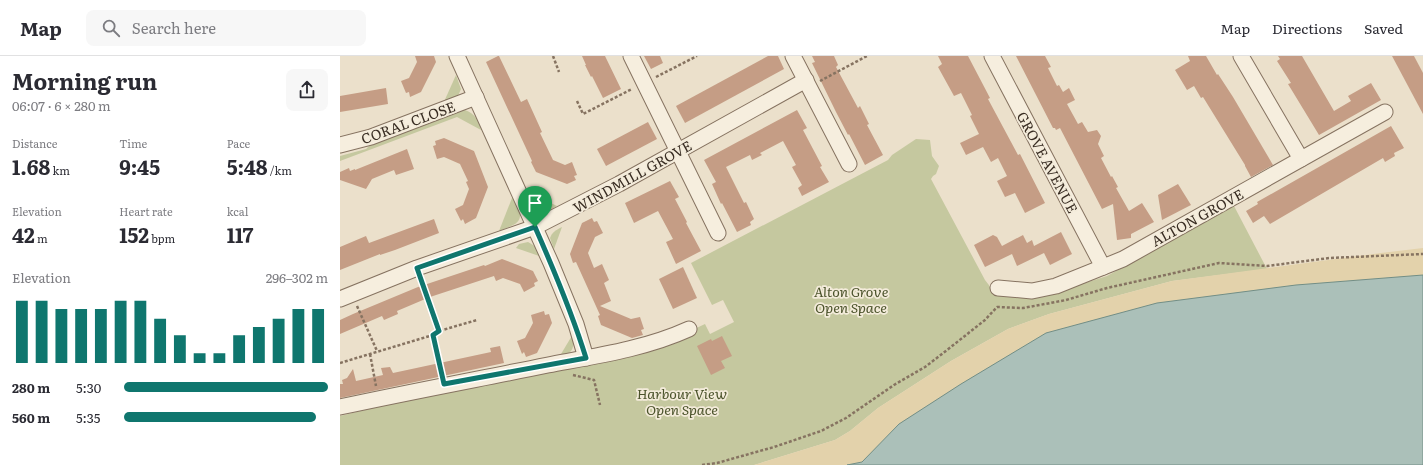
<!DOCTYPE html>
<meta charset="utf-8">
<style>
body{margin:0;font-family:Literata,serif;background:#f7f7f7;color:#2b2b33;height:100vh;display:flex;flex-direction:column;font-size:15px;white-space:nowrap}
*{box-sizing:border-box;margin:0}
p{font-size:13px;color:#7c7c81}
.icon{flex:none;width:22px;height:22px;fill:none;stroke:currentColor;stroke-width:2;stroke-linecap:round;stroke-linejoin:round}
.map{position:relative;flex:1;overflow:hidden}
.panel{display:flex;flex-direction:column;background:#fff;width:340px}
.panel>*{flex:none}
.pin{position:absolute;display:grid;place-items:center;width:34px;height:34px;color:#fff;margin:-41px -17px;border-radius:50% 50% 50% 0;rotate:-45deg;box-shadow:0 0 4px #0007}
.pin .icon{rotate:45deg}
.round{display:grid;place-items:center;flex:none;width:42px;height:42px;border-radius:8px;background:#f7f7f7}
.overview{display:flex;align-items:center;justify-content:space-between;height:68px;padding:0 12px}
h1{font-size:22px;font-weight:700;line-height:30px}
.metrics{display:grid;grid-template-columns:repeat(3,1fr);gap:6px;height:68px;padding:4px 12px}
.metrics div{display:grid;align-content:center}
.metrics b{font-size:20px;font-weight:700}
.metrics small{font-size:11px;font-weight:400}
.metrics p{font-size:11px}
.chart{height:112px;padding:8px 12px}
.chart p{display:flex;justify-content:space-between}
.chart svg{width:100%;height:72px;margin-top:4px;stroke:#0f766e;stroke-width:6}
ul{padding:0 12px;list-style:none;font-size:13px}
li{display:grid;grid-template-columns:64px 48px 1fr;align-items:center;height:30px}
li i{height:10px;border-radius:5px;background:#0f766e}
header{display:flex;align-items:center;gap:24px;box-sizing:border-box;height:56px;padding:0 20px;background:#fff;border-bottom:1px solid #e1e1e2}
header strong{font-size:19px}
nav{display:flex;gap:22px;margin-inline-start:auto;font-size:14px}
.search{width:280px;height:36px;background:#f7f7f7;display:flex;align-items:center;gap:10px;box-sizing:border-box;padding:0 14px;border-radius:8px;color:#7c7c81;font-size:15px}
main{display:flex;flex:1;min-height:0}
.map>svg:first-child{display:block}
.green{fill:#c5c89f}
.sand{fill:#e3d2ab}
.water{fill:#abc0b9;stroke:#728e86}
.building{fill:#c59d85}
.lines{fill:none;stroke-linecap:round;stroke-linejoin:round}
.street-casing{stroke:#867361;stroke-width:17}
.path{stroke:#867361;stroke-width:2.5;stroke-dasharray:3 2;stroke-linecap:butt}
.street{stroke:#f6eede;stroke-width:15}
.route-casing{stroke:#fff;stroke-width:8}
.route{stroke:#0f766e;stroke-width:5}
.labels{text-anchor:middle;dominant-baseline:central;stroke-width:3.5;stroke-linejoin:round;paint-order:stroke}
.street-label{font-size:14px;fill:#382c22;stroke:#f3ebda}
.park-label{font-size:14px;font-style:italic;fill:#4b532b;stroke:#f3ebda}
</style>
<header>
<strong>Map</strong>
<div class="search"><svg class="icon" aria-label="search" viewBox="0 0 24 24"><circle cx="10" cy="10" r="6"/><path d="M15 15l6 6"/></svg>Search here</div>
<nav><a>Map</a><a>Directions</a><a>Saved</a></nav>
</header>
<main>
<section class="panel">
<div class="overview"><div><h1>Morning run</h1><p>06:07 · 6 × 280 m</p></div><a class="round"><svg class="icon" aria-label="share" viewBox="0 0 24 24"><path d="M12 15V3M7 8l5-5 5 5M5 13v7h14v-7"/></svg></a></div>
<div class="metrics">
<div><p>Distance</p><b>1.68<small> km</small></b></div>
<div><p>Time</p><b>9:45</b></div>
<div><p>Pace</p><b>5:48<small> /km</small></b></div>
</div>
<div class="metrics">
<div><p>Elevation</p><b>42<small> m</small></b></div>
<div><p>Heart rate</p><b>152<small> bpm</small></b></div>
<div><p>kcal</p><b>117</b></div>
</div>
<div class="chart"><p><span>Elevation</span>296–302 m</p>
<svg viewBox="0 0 160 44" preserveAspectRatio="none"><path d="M5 44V6M15 44V6M25 44V11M35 44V11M45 44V11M55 44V6M65 44V6M75 44V17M85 44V27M95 44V38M105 44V38M115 44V27M125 44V22M135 44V17M145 44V11M155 44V11"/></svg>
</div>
<ul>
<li><b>280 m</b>5:30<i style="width:100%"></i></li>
<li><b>560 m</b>5:35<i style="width:94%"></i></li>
</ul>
</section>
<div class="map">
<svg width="1083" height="409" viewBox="0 0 1083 409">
<rect width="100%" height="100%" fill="#ebe0cb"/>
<g class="green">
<polygon points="116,19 121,33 118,40 103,48"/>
<path d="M 125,54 C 135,58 138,63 141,74 L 117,61 L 0,105 L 0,100 L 26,93 L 32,87 L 115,56 Z"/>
<polygon points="576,83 590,84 592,100 599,110 596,118 593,120 591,123 645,224 655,237 707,239 767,220 894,150 927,213 832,225 709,258 668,273 611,305 538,352 510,375 495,384 414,409 0,409 0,360 350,275 365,268 370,278 394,266 383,244 372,249 351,207 548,104 552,99"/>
<path d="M 187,135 L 217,150 C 200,161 194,150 187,135 Z"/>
<path d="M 176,141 C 183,165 183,166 159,175 L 172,142 Z"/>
<path d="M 222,171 L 214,193 L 210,182 C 212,176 216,174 222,171 Z"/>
<path d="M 188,186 C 196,190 199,194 202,201 L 176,192 L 179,188 Z"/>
<path d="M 233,278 C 235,294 232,297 218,303 Z"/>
</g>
<polygon class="sand" points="1083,192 1083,242 558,409 414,409 495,384 510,375 538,352 611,305 668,273 709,258 832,225 1041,197"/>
<polygon class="water" points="1083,219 1083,409 507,409 522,406 559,368 621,328 706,277 817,247 956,229"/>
<g class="building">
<polygon points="75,0 94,0 96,6 81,36 70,41 69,36 66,37 61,25 69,22 77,6"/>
<polygon points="158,0 159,0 181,46 187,43 202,76 200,77 213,104 225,109 232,106 237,119 234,120 236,124 227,128 196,116 191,106 192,105 146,6"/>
<polygon points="242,0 265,0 281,33 263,42 252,20 251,21 245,9 246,9"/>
<polygon points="304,0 320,0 323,7 311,13"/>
<polygon points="428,0 438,0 444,13 345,67 336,50"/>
<polygon points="472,0 494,0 498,9 496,11 518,52 520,50 529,68 527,69 543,99 525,109 509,78 508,79 496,56 472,7 475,6"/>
<polygon points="598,0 628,0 650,42 648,43 678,99 680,98 705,147 685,157 675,137 665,141 657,125 667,120 658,102 651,106 643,91 626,99 620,87 639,78 630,60 632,59 621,37 614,40 598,11 602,8"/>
<polygon points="676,0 705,0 711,11 708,12 717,30 719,29 723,36 729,32 735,44 727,48 738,68 742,66 748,76 757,74 761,80 758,88 764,100 761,102 771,121 772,120 778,131 776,132 789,155 802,147 814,166 791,178 791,182 777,184 773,148 762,153 720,72 716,74 715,72 713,72"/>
<polygon points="848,0 866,0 877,19 878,18 893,41 933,109 911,121 905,110 905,109 863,41 861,42 854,30 847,34 835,14 850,5"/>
<polygon points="938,0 962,0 994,55 1011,45 1008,40 1031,27 1041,44 979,79 948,28 951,27 937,5 940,3"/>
<polygon points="1052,0 1074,0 1083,17 1083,58"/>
<polygon points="46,32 48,48 0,56 0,40"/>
<polygon points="457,54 467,72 463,74 482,110 480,111 489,126 462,140 458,132 462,129 452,111 456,109 443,85 420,97 422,99 412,104 410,99 386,111 404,147 406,146 414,163 410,166 411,169 397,176 382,147 381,148 372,128 376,126 364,104"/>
<polygon points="308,66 317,83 266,110 257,93"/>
<polygon points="1051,70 1064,92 1054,97 1055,100 1045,106 1043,102 930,168 924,160 913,167 906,155 918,148 917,146"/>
<polygon points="104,82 134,95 148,131 136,162 125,168 123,163 121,165 115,153 123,149 129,133 126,126 128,125 120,108 104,101 97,103 93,90 96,89 95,85"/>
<polygon points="67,93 74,113 56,119 54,114 32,123 26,133 0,124 0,116 9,112 10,115 15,113 15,114"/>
<polygon points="330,125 339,141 335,143 347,166 346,167 361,195 336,208 326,186 333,183 318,155 294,167 285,147"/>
<polygon points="838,128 851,149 822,164 818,139"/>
<polygon points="252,162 254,166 257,165 263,177 255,181 248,197 254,212 262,208 269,224 264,227 271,245 260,250 291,263 300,261 304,273 301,274 303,279 292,282 261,269 258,260 260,259 236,206 233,207 230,198 242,167"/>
<polygon points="94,163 99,177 55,194 40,199 40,198 0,214 0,191 26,180 29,187"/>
<polygon points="721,176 732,198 710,209 704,197 677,210 672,198 645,211 634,189 653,179 657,181 662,190 683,179 687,187 692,184 694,190"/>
<polygon points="162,203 193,215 198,225 194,227 195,230 184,236 180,228 163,222 156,225 154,220 90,241 57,255 58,258 44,264 42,260 0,278 0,264 13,258 78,231 144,209 145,210"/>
<polygon points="343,211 357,242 333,253 319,223"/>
<polygon points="204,255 205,259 209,258 212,267 197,297 186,301 184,296 182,298 177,285 185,282 193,267 191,259"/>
<polygon points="382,280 392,300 381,305 385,312 371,319 357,290 371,283 372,285"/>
<polygon points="160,290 164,307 0,342 0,328 3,328 2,324 7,322 13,313 16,325 43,319 41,312 50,311 53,317 151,296 150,292"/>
</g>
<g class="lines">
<defs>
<g id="street">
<polyline points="117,0 211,207 236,268 246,302"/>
<polyline points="291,0 378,177"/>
<polyline points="453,0 509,108"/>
<polyline points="652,0 763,211"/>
<polyline points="901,0 961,103"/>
<polyline points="0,89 31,81 136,41"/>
<polyline points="658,232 692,235 716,230 783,203 1045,56"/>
<polyline points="0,243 77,212 195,171 279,128 466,24"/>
<path d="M 0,351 C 69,336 139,323 208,309 C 256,300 305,293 349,273"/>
</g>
</defs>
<use href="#street" class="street-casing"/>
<g class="path">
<polyline points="213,0 219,16"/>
<polyline points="316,21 357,0"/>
<polyline points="480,25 527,0"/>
<polyline points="237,45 243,58 292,33"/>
<polyline points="81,225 99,275"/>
<polyline points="17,250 37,295"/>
<polyline points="93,279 102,317"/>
<polyline points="30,298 36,330"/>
<polyline points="0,307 93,279 99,275 137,264"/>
<polyline points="233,319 254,324 260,349"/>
<polyline points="362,409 377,407 434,391 481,375 506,362 554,329 585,311 602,298 645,264 657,251 683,252 705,248 726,244 767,232 879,207 927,210 989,202 1083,198"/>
</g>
<use href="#street" class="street"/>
</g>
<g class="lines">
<defs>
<path id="route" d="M 195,171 C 214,214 232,257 246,302 L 104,328 L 93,279 L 99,275 L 77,212 Z"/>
</defs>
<use href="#route" class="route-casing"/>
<use href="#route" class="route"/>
</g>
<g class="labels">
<g class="street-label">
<text transform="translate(68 66) rotate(-20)">CORAL CLOSE</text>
<text transform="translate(708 106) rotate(62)">GROVE AVENUE</text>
<text transform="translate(292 120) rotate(-29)">WINDMILL GROVE</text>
<text transform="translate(857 161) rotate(-29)">ALTON GROVE</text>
</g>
<g class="park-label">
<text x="511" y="235">Alton Grove<tspan x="511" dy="16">Open Space</tspan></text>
<text x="342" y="337">Harbour View<tspan x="342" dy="16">Open Space</tspan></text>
</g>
</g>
</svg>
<div class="pin" style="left:195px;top:171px;background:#1e9e55"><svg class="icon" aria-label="arrive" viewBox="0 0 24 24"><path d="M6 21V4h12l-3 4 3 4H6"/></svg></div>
</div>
</main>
